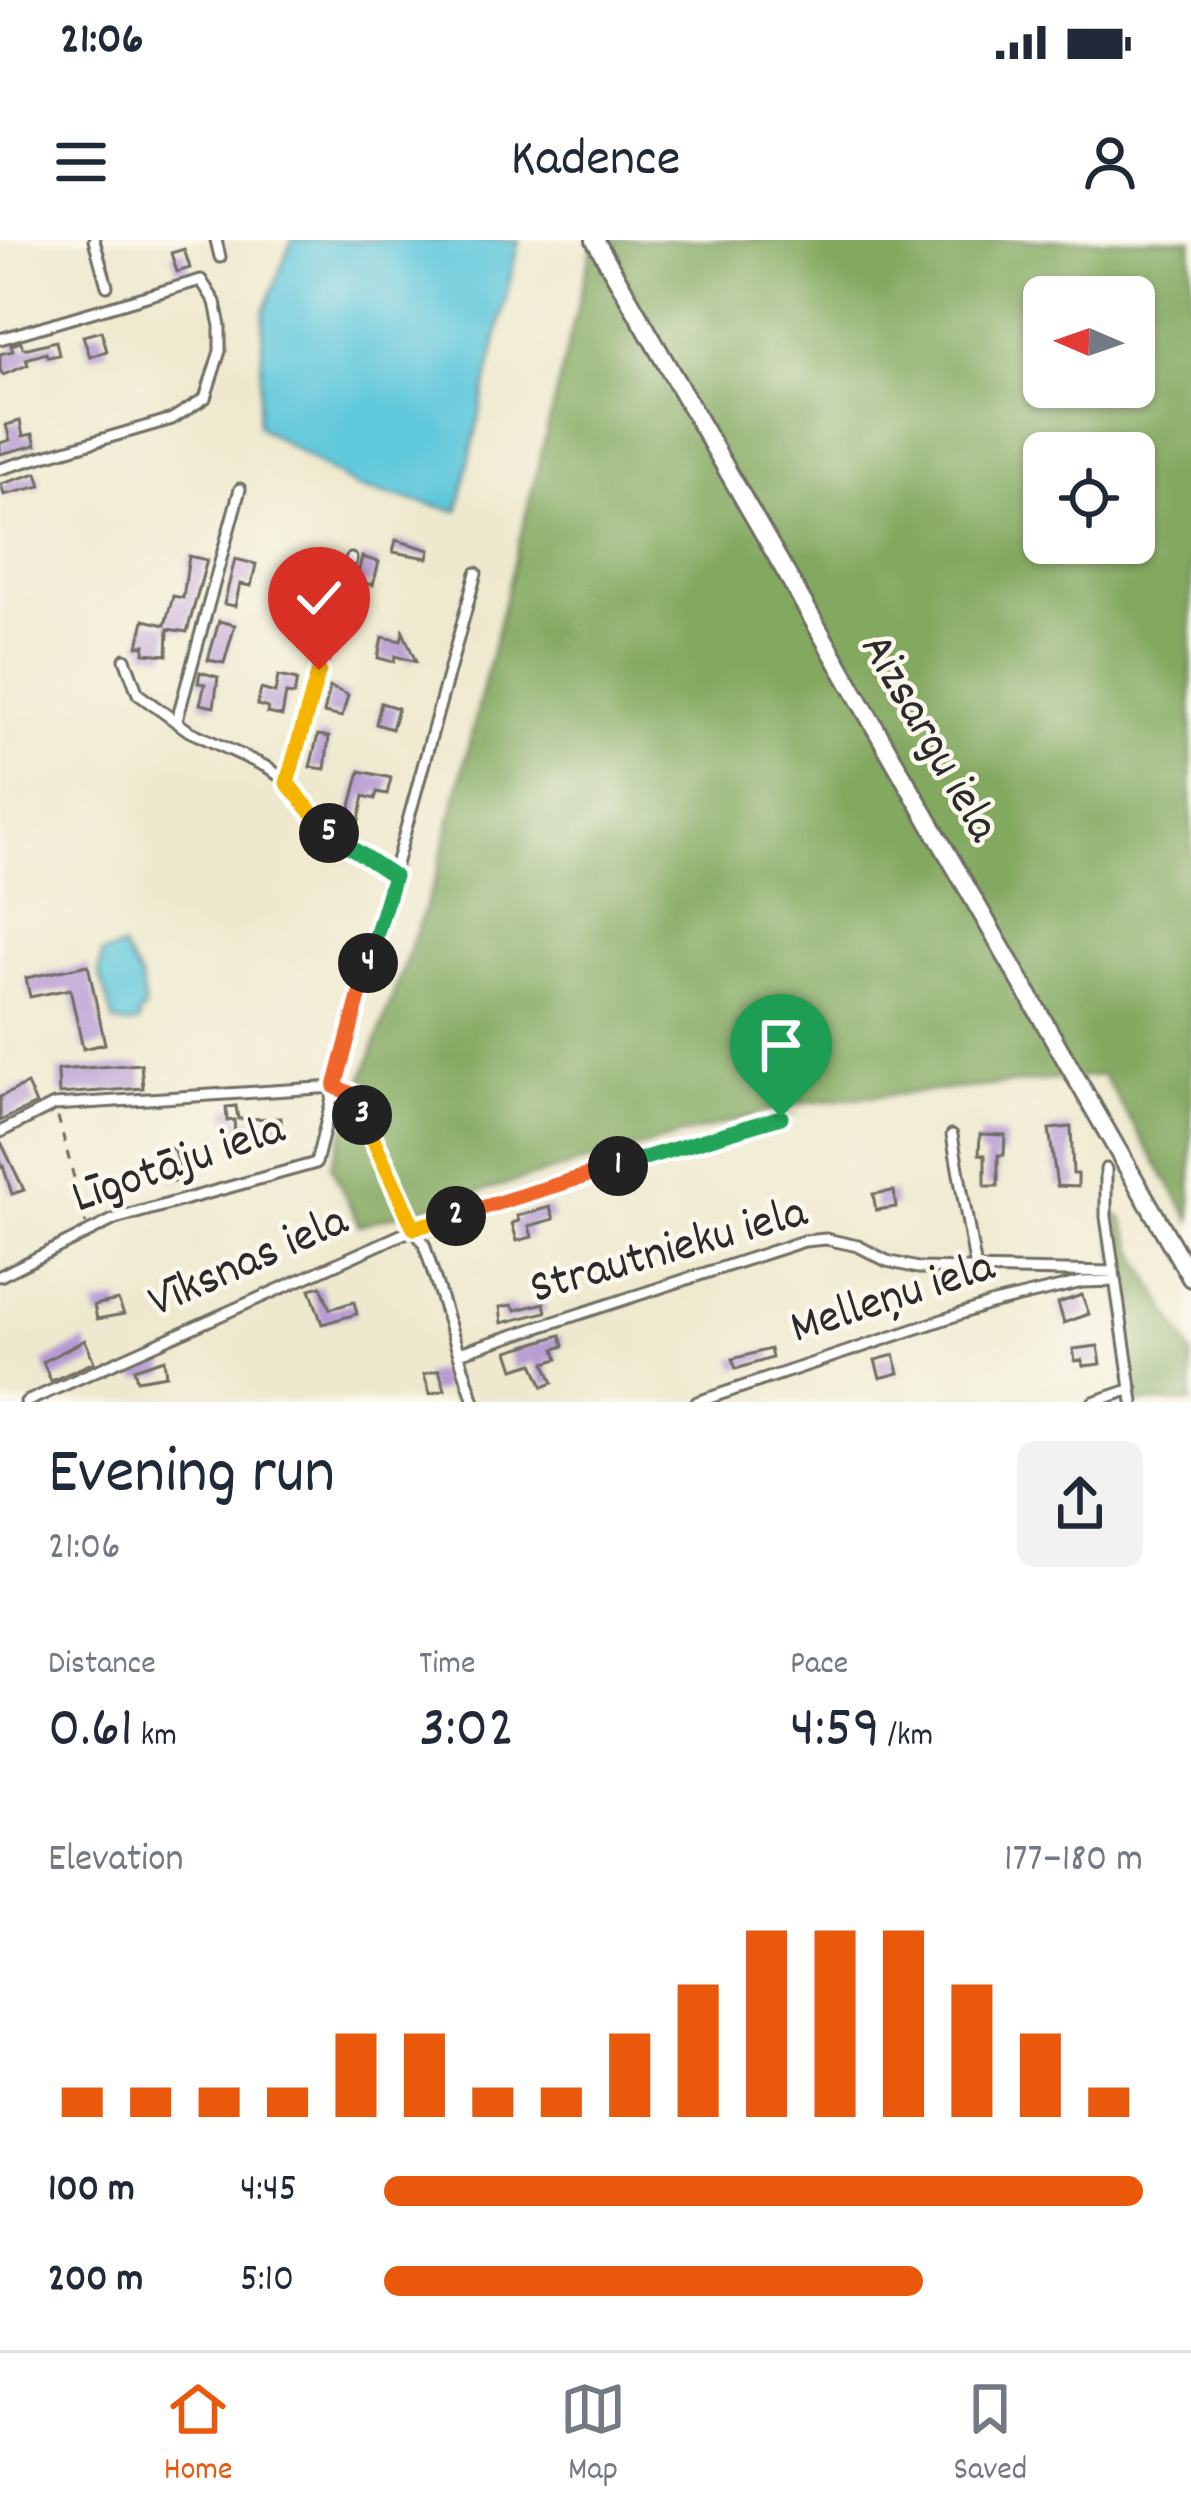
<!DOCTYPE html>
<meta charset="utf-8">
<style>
body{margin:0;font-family:Dekko,sans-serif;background:#f2f2f3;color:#1f2937;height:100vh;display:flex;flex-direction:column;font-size:45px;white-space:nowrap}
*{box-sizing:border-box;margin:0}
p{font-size:39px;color:#747a83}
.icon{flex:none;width:66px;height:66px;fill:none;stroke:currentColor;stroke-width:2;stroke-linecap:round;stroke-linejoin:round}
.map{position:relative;height:1162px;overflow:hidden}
.details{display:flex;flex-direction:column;background:#fff;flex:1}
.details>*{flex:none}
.needle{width:78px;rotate:272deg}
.fabs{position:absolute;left:1023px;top:36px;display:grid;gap:24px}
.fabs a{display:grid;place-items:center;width:132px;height:132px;border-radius:18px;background:#fff;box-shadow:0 3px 9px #0004;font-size:60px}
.pin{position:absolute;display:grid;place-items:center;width:102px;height:102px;color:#fff;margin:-123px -51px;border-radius:50% 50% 50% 0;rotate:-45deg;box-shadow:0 0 12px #0007}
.pin .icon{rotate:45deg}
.km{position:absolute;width:60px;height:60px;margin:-30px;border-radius:50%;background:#222;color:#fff;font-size:33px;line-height:60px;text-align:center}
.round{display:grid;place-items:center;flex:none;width:126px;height:126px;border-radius:18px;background:#f2f2f3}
.headline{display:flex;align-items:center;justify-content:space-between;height:204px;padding:0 48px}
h1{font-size:66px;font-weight:600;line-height:90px}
.stats{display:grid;grid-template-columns:repeat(3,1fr);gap:18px;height:204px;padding:12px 48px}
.stats div{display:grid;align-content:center}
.stats b{font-size:60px;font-weight:600}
.stats small{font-size:33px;font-weight:400}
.stats p{font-size:33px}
.chart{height:336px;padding:24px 48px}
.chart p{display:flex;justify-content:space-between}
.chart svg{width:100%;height:216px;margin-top:12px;stroke:#ea580c;stroke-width:6}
ul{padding:0 48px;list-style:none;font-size:39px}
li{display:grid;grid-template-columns:192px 144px 1fr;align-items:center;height:90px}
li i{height:30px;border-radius:15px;background:#ea580c}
.status{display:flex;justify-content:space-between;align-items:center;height:84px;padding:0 60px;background:#fff;direction:ltr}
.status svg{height:33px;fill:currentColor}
header{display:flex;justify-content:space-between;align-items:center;height:156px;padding:0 48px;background:#fff;font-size:54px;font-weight:600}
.tabs{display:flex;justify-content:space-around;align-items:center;height:168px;border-top:3px solid #e0e1e3;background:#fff;font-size:33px;color:#747a83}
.tabs a{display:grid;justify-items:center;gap:6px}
.tabs .current{color:#ea580c}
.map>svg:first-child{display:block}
.forest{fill:#83a960;stroke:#576a46;stroke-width:3;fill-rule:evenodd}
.water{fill:#60c8dc;stroke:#467a84;stroke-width:3}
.building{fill:#b79bd4}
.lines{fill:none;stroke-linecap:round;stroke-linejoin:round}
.street-casing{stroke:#6f6e64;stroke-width:15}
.highway-casing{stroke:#6f6e64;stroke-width:22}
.path{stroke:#6f6e64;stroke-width:3;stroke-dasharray:9 9;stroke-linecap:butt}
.street{stroke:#fff;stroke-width:9}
.highway{stroke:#fff;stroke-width:16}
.split-1-casing{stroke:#fff;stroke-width:24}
.split-2-casing{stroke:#fff;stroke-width:24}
.split-3-casing{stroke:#fff;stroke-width:24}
.split-4-casing{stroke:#fff;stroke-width:24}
.split-5-casing{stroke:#fff;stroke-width:24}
.split-6-casing{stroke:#fff;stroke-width:24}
.split-1{stroke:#22a559;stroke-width:15}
.split-2{stroke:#f0652b;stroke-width:15}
.split-3{stroke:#f5b400;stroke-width:15}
.split-4{stroke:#f0652b;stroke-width:15}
.split-5{stroke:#22a559;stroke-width:15}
.split-6{stroke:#f5b400;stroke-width:15}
.labels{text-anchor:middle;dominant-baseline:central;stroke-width:9;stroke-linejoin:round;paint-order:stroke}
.street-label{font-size:48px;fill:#2b2b2b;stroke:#fbf7ec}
</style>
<div class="status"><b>21:06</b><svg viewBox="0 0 49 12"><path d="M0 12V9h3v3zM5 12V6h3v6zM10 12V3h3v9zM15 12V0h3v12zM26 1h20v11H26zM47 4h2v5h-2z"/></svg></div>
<header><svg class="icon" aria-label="menu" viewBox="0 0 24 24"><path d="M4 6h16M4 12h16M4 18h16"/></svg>Kadence<svg class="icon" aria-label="person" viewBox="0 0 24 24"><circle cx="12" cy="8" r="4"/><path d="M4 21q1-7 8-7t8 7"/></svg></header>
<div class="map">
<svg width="1191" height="1162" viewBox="0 0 1191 1162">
<rect width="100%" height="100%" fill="#fbf7ec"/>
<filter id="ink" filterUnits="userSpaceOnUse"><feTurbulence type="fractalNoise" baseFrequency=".00833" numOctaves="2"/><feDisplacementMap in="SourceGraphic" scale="24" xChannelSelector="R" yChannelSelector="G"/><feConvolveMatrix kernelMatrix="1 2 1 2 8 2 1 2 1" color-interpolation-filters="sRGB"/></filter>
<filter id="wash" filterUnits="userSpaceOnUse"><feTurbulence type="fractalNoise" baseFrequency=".004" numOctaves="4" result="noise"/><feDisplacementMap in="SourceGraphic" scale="48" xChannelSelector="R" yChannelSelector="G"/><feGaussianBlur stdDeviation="2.7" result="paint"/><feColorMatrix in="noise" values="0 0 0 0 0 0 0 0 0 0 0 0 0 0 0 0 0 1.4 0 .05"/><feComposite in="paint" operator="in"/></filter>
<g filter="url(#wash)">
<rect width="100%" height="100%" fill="#eee9ce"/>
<g class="forest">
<path d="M 594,0 L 1191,0 L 1191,980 L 1103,835 L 794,864 L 359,985 L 331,926 L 436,637 ZM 1044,57 L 1134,57 L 1134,147 L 1044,147 ZM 1044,213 L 1134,213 L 1134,303 L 1044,303 Z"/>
<polygon points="1109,967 1123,980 1142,1026 1191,1113 1191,1162 1137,1162"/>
</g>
<g class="water">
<polygon points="292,0 519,0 458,271 356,247 258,186 264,72"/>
<polygon points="122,707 141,740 145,769 139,774 139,782 127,785 114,782 99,732 102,714"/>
</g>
<g id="blocks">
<g class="building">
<polygon points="184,9 190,28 177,32 171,13"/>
<polygon points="101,91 107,111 90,117 83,96"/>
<polygon points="56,101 59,115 48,117 46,113 26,119 28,125 3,135 0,130 0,114 13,111 11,105 21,102 23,108 28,108"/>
<polygon points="20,181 23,196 33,194 36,205 0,214 0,203 10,200 6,185"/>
<polygon points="37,233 41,246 4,255 1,244"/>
<polygon points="396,300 430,310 428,318 393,312"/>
<polygon points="189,316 207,320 187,392 168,389 167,415 144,413 145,405 138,406 144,380 165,385 173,356 183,358"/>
<polygon points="362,317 379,322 373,345 364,343 361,355 353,353"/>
<polygon points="235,319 256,324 251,346 240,344 235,366 224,364"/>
<polygon points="289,345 305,348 300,373 291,372 294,359 286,357"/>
<polygon points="219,381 235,385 224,423 208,420"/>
<polygon points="403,392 416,422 395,416 394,422 378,418 382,397 401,401"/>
<polygon points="200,432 218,437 214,467 200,464 205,444 198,443"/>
<polygon points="278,436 297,440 294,455 286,454 282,476 267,473 268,468 257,465 261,449 275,453"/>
<polygon points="330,447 348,455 342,477 324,473"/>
<polygon points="381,463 398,468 392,489 376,484"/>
<polygon points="318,495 329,497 325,529 310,527"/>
<polygon points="360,531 391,538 387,554 377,552 375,559 364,556 359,580 348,577"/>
<polygon points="88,725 105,804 83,809 70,749 30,757 26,738"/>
<polygon points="141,824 143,848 59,854 58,830"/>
<polygon points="27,844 36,864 0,881 0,857"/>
<polygon points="236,866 238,879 281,878 282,897 261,898 260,891 235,894 234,880 227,881 226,867"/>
<polygon points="1071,887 1073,934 1078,934 1078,947 1057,946 1049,889"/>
<polygon points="980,894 1005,895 1004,915 998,915 998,946 985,946 985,915 979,914"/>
<polygon points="0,901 2,904 24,950 12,954 3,926 0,928"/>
<polygon points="173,908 183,939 173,942 164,911"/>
<polygon points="894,951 896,967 876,970 873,954"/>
<polygon points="550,967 554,979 529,986 532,997 517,1001 512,983 519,981 517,976"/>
<polygon points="321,1046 330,1069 354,1062 357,1074 322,1084 310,1049"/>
<polygon points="1082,1055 1089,1074 1064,1083 1058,1063"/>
<polygon points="118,1060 124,1074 97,1079 94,1065"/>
<polygon points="544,1063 546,1072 502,1083 500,1067 511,1065 516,1070"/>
<polygon points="561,1095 564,1106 555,1109 558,1119 545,1123 553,1143 543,1147 533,1123 514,1129 508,1111"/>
<polygon points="85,1100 94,1122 51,1141 43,1122"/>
<polygon points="1098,1106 1101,1124 1083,1126 1082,1120 1075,1121 1073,1109"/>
<polygon points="770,1109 772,1118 736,1129 732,1119"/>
<polygon points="894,1115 899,1133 880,1138 875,1120"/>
<polygon points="164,1119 166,1135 137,1140 134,1129"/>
<polygon points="439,1130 445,1150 430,1154 424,1134"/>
</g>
</g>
</g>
<g filter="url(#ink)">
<use href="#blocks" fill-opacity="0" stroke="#6f6e64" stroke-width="3"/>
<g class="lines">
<defs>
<g id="street">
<polyline points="94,0 107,46"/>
<polyline points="216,0 220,17"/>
<polyline points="0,99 201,40 215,62 220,86 220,111 205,158 172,179 0,229"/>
<polyline points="125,419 138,454 189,491 269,528 288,543 333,597 395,636"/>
<polyline points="177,480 240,249"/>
<polyline points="288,543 351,319"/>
<polyline points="0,892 54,865 335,847 316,923 115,979 0,1036"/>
<polyline points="952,895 976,1029"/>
<polyline points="1106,929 1106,977 1133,1162"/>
<polyline points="459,1113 804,1001 826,999 858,1006 887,1021 918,1028 1114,1032"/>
<polyline points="26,1162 414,989 781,877"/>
<polyline points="474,1162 424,1004 406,978 401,955 352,854 335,847 476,333"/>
<polyline points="697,1162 990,1064 1082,1042 1115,1041"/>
<polyline points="1093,1162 1132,1149"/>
</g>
<polyline id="highway" points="595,0 1191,1038"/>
</defs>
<use href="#street" class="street-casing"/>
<use href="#highway" class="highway-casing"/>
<polyline class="path" points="58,877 86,984"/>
<use href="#street" class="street"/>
<use href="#highway" class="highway"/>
</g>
</g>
<g class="lines" filter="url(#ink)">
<defs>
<polyline id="split-1" points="618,926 781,877"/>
<polyline id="split-2" points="456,976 618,926"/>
<polyline id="split-3" points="362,875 414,988 456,976"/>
<polyline id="split-4" points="362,875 352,854 335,847 368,723"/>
<polyline id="split-5" points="329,593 394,636 368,723"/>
<polyline id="split-6" points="319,430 287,543 329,593"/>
</defs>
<use href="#split-1" class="split-1-casing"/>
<use href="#split-2" class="split-2-casing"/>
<use href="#split-3" class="split-3-casing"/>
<use href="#split-4" class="split-4-casing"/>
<use href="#split-5" class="split-5-casing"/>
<use href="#split-6" class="split-6-casing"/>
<use href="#split-1" class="split-1"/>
<use href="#split-2" class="split-2"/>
<use href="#split-3" class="split-3"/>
<use href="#split-4" class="split-4"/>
<use href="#split-5" class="split-5"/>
<use href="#split-6" class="split-6"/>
</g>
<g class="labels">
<g class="street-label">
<text transform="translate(927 499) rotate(60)">Aizsargu iela</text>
<text transform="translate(179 926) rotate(-19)">Līgotāju iela</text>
<text transform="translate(669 1013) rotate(-16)">Strautnieku iela</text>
<text transform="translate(249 1024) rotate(-24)">Vīksnas iela</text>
<text transform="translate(893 1060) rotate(-18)">Melleņu iela</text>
</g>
</g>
</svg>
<div class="fabs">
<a><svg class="needle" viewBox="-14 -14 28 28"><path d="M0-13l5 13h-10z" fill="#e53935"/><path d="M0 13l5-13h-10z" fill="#747a83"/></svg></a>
<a><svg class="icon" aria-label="locate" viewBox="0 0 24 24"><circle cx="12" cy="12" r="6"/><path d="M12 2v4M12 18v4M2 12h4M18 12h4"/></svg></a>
</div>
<div class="pin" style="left:781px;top:877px;background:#1e9e55"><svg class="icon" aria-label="arrive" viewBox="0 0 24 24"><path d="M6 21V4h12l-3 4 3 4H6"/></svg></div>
<div class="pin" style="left:319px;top:430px;background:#d93025"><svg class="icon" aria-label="check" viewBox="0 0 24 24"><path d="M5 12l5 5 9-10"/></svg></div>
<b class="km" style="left:618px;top:926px">1</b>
<b class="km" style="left:456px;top:976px">2</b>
<b class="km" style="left:362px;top:875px">3</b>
<b class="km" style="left:368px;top:723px">4</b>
<b class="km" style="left:329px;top:593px">5</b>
</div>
<section class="details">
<div class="headline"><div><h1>Evening run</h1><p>21:06</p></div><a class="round"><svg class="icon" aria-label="share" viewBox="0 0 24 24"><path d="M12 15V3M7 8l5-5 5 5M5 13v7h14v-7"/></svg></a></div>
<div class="stats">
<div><p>Distance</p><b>0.61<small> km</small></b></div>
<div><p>Time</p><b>3:02</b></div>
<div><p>Pace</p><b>4:59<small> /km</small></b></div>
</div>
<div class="chart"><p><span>Elevation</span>177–180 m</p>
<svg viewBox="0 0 160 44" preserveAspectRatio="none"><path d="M5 44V38M15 44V38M25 44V38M35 44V38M45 44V27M55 44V27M65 44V38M75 44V38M85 44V27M95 44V17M105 44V6M115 44V6M125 44V6M135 44V17M145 44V27M155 44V38"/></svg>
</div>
<ul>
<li><b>100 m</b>4:45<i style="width:100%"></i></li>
<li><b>200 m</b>5:10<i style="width:71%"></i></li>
</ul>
</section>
<nav class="tabs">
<a class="current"><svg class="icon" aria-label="home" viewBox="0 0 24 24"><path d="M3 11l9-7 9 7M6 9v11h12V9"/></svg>Home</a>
<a><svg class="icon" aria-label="map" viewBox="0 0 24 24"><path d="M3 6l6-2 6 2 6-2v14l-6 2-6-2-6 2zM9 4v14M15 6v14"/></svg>Map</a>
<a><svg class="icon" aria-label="saved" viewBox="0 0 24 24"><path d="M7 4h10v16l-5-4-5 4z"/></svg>Saved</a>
</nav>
